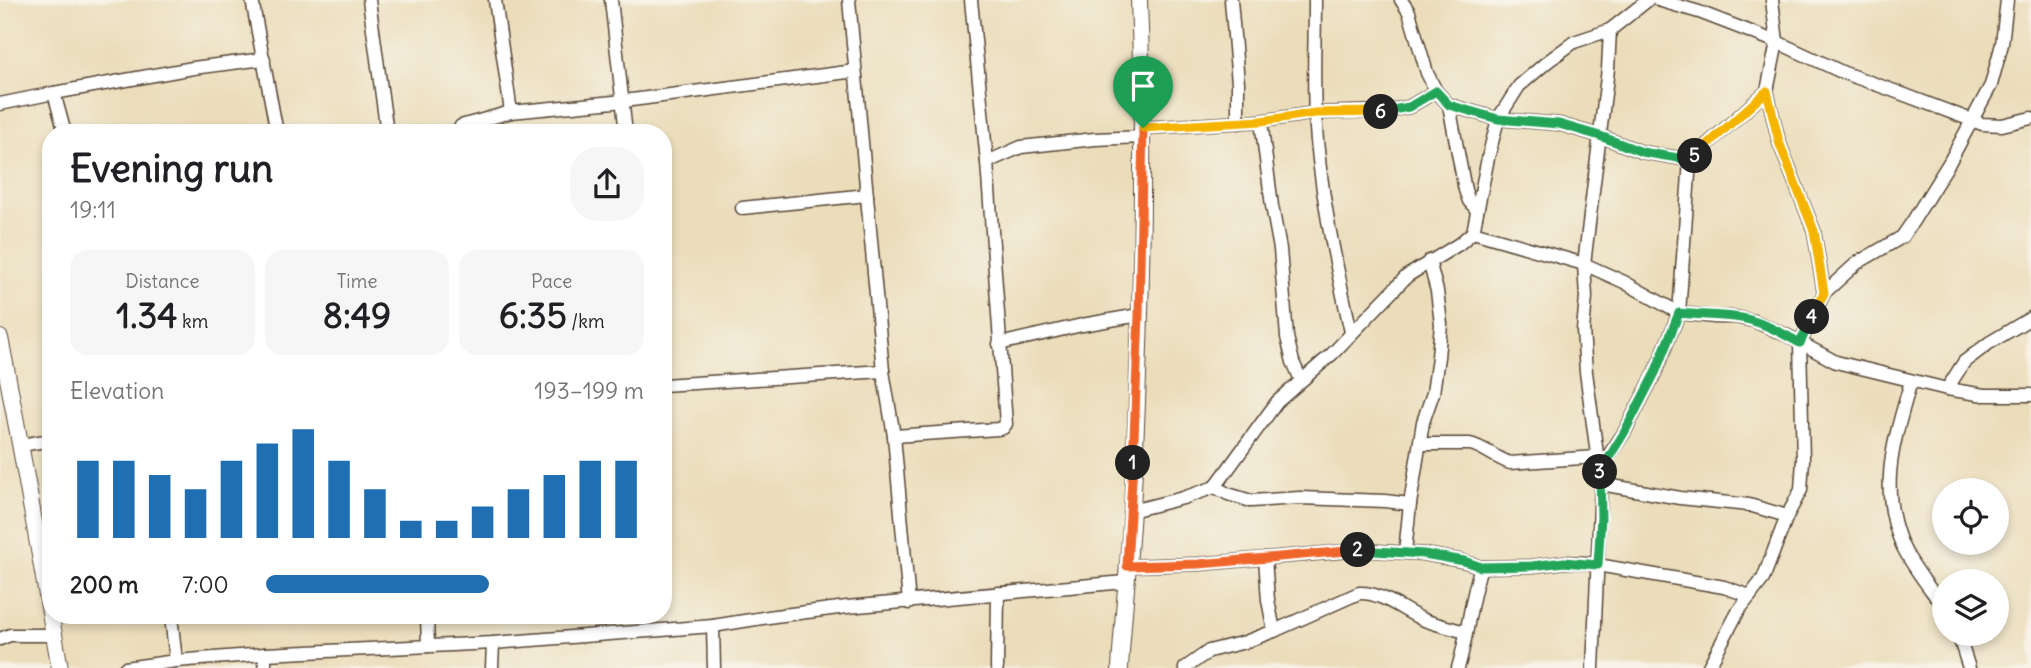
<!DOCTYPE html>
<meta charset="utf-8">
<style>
body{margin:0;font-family:Delius,sans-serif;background:#f6f6f6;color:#202124;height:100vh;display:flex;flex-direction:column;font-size:26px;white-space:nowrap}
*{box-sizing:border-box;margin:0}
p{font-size:23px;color:#757577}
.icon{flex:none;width:38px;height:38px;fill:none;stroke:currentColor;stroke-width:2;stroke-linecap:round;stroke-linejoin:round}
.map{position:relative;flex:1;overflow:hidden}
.panel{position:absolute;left:42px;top:124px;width:630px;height:500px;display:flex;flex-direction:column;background:#fff;border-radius:28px;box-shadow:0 4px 10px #0003}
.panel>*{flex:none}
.fabs{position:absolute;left:1932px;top:478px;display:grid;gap:14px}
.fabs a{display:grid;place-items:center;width:77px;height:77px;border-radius:50%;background:#fff;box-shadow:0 4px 10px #0003;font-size:35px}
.pin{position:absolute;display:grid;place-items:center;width:60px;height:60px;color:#fff;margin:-72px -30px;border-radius:50% 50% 50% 0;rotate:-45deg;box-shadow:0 0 7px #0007}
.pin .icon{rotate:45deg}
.km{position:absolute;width:35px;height:35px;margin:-18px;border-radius:50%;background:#222;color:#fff;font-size:19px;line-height:35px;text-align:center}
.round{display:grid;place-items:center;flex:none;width:74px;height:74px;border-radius:28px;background:#f6f6f6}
.summary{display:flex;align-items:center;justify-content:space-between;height:119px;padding:0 28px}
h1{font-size:38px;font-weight:800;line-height:52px}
.metrics{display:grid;grid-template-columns:repeat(3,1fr);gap:10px;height:119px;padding:7px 28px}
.metrics div{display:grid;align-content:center;border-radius:18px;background:#f6f6f6;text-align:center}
.metrics b{font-size:35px;font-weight:800}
.metrics small{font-size:19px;font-weight:400}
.metrics p{font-size:19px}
.chart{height:196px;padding:14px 28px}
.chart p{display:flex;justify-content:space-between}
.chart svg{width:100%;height:126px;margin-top:7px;stroke:#1f6fb2;stroke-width:6}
ul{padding:0 28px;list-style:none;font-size:23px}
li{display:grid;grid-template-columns:112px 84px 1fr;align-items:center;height:52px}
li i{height:18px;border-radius:9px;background:#1f6fb2}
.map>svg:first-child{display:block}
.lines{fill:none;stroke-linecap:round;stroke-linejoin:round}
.minor-casing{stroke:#554535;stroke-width:15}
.tertiary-casing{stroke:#554535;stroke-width:18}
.minor{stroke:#fff;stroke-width:12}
.tertiary{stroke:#fff;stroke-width:16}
.split-1-casing{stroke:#fff;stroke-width:14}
.split-2-casing{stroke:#fff;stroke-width:14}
.split-3-casing{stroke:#fff;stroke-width:14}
.split-4-casing{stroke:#fff;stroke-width:14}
.split-5-casing{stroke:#fff;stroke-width:14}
.split-6-casing{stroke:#fff;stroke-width:14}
.split-7-casing{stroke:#fff;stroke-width:14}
.split-1{stroke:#f0652b;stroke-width:9}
.split-2{stroke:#f0652b;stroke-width:9}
.split-3{stroke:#22a559;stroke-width:9}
.split-4{stroke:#22a559;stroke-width:9}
.split-5{stroke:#f5b400;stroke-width:9}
.split-6{stroke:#22a559;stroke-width:9}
.split-7{stroke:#f5b400;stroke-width:9}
</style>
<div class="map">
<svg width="2031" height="668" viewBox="0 0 2031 668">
<rect width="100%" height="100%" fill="#f7f3e8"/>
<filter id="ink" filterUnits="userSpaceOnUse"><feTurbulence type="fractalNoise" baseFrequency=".0143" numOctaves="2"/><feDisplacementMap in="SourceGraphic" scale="14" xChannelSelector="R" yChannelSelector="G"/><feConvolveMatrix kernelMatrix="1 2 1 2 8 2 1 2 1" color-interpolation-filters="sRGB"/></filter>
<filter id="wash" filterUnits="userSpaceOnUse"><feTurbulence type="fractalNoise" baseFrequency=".00686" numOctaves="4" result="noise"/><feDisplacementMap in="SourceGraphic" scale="28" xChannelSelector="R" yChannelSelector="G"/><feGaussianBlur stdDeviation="1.57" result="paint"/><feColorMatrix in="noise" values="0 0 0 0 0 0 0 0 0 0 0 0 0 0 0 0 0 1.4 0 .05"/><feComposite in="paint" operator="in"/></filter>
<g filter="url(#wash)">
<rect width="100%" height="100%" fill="#ebddba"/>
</g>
<g filter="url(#ink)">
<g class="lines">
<defs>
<g id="minor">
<polyline points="252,0 277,133"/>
<polyline points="369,0 387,133"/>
<polyline points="495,0 511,112 624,101 855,71"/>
<polyline points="611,0 626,133"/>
<polyline points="849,0 883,371 894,436 909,603"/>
<polyline points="1231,0 1238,83 1238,123"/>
<path d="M 1315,0 C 1315,38 1313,76 1315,114 C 1319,188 1335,260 1351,332"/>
<polyline points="1401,0 1409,12 1427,73 1436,91 1449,105 1498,119 1559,124 1600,136 1642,152 1690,160"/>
<polyline points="1658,0 1699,12 1777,42 1844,73 1889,89 1982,124 2002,125 2031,118"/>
<polyline points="54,93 193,68 264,59"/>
<polyline points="0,104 54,93 65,133"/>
<polyline points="1449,105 1465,190 1469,201 1477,210"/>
<polyline points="1261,121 1272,206 1280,249 1287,337 1293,362 1301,380"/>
<polyline points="1143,128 1261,121 1315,113 1385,111 1409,107 1436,91"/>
<polyline points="457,133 461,126 468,124 511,112"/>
<polyline points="987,162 1021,147 1095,139 1143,137"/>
<polyline points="742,208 867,195"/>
<polyline points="1473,232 1584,264 1624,282 1679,313 1715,317 1735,317 1754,321 1788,336 1836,362 1947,389 1984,395 2031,395"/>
<polyline points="1824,293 1857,263 1902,237 1913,221 1949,163 1991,85 2002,44 2007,0"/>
<polyline points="999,344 1082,325 1139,315"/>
<path d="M 1911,381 C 1895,439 1877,486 1902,545 C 1912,567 1930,588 1944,608"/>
<polyline points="663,385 883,371"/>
<polyline points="1947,389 1964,362 1989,343 2031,318"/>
<polyline points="894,436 998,429 1003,428 1006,424 987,162 971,0"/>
<path d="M 1420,444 L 1470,444 C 1484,447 1495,458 1510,463 L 1597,457"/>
<polyline points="21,445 51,440"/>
<polyline points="1599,470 1624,433 1655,373 1679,313 1690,160 1767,91 1777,42 1772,0"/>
<polyline points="1601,484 1680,498 1749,505 1787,516"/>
<polyline points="1215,487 1228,494 1251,501 1300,498 1385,501 1410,504"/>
<polyline points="1131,511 1183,498 1215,487 1277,402 1332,354 1407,276 1459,244 1473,232 1488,158 1498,119 1519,86 1547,62 1574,42 1610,30"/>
<polyline points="1405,552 1410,504 1423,422 1433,393 1438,357 1441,324 1437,291 1429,261"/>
<polyline points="1127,566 1199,564 1361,550 1424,554 1463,561 1481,567 1532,566 1565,562 1586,563 1724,587 1750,596"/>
<polyline points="171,616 176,661"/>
<polyline points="427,616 428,646"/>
<polyline points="713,626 714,668"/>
<path d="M 1274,631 L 1359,593 C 1383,592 1403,611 1424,620 C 1437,625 1452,628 1466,632"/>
<polyline points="1958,634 1969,668"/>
<polyline points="0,639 10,635 54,635"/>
<polyline points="265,654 265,668"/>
<polyline points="125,668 176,661 265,654 493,643 713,626 775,616 847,607 1125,582"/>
<polyline points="492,668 493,643"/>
<polyline points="997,668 998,593"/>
<polyline points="1185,668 1209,651 1245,642 1274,631 1268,600 1265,558"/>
<path d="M 1458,668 C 1468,635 1470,600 1481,567"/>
<polyline points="1593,668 1601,484 1586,372 1583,330 1586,297 1584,264 1608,69 1610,30 1648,0"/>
<polyline points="1708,668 1739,610 1763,579 1787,516 1801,490 1803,460 1800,343 1824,293 1814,231 1779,142 1767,91"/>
</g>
<g id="tertiary">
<path d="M 0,338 C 22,448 40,558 60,668"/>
<path d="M 1120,668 C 1123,615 1129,562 1132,509 C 1141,340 1146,170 1139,0"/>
</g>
</defs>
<use href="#minor" class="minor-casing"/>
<use href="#tertiary" class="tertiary-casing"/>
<use href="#minor" class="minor"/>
<use href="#tertiary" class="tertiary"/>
</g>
</g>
<g class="lines" filter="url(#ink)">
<defs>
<polyline id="split-1" points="1133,463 1139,315 1143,128"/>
<polyline id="split-2" points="1133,463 1127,566 1199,564 1358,550"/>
<polyline id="split-3" points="1358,550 1424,554 1464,561 1481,567 1532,566 1564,562 1598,565 1601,517 1600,472"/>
<path id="split-4" d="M 1600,472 L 1624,433 L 1655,373 L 1679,313 C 1697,315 1716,315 1734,317 C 1757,319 1780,332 1800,343 L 1812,317"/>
<polyline id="split-5" points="1695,156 1767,91 1779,142 1814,231 1824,293 1812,317"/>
<polyline id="split-6" points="1381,112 1409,107 1436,91 1449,105 1498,119 1559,124 1600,136 1642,152 1690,160 1695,156"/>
<polyline id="split-7" points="1143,128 1261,121 1315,113 1381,112"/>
</defs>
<use href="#split-1" class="split-1-casing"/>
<use href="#split-2" class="split-2-casing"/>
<use href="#split-3" class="split-3-casing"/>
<use href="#split-4" class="split-4-casing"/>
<use href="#split-5" class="split-5-casing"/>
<use href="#split-6" class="split-6-casing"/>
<use href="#split-7" class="split-7-casing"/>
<use href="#split-1" class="split-1"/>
<use href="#split-2" class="split-2"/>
<use href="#split-3" class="split-3"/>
<use href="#split-4" class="split-4"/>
<use href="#split-5" class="split-5"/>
<use href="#split-6" class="split-6"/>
<use href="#split-7" class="split-7"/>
</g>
</svg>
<div class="fabs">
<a><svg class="icon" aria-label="locate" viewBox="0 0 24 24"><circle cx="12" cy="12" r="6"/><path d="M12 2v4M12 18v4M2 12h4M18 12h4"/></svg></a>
<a><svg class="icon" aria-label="layers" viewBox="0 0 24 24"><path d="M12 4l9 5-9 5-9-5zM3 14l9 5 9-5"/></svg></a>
</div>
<div class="pin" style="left:1143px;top:128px;background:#1e9e55"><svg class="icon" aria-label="arrive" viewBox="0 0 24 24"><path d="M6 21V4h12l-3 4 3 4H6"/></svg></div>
<b class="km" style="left:1133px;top:463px">1</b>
<b class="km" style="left:1358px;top:550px">2</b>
<b class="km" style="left:1600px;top:472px">3</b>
<b class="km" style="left:1812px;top:317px">4</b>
<b class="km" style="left:1695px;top:156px">5</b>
<b class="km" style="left:1381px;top:112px">6</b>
<section class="panel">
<div class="summary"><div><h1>Evening run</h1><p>19:11</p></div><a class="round"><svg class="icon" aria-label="share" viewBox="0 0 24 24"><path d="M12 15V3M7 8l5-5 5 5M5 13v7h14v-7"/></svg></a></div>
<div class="metrics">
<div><p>Distance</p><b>1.34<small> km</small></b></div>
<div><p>Time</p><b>8:49</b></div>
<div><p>Pace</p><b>6:35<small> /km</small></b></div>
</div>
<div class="chart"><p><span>Elevation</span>193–199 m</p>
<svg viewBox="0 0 160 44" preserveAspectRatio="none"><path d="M5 44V17M15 44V17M25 44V22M35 44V27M45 44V17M55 44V11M65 44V6M75 44V17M85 44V27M95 44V38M105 44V38M115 44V33M125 44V27M135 44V22M145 44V17M155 44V17"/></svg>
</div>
<ul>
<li><b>200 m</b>7:00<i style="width:59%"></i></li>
</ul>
</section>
</div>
